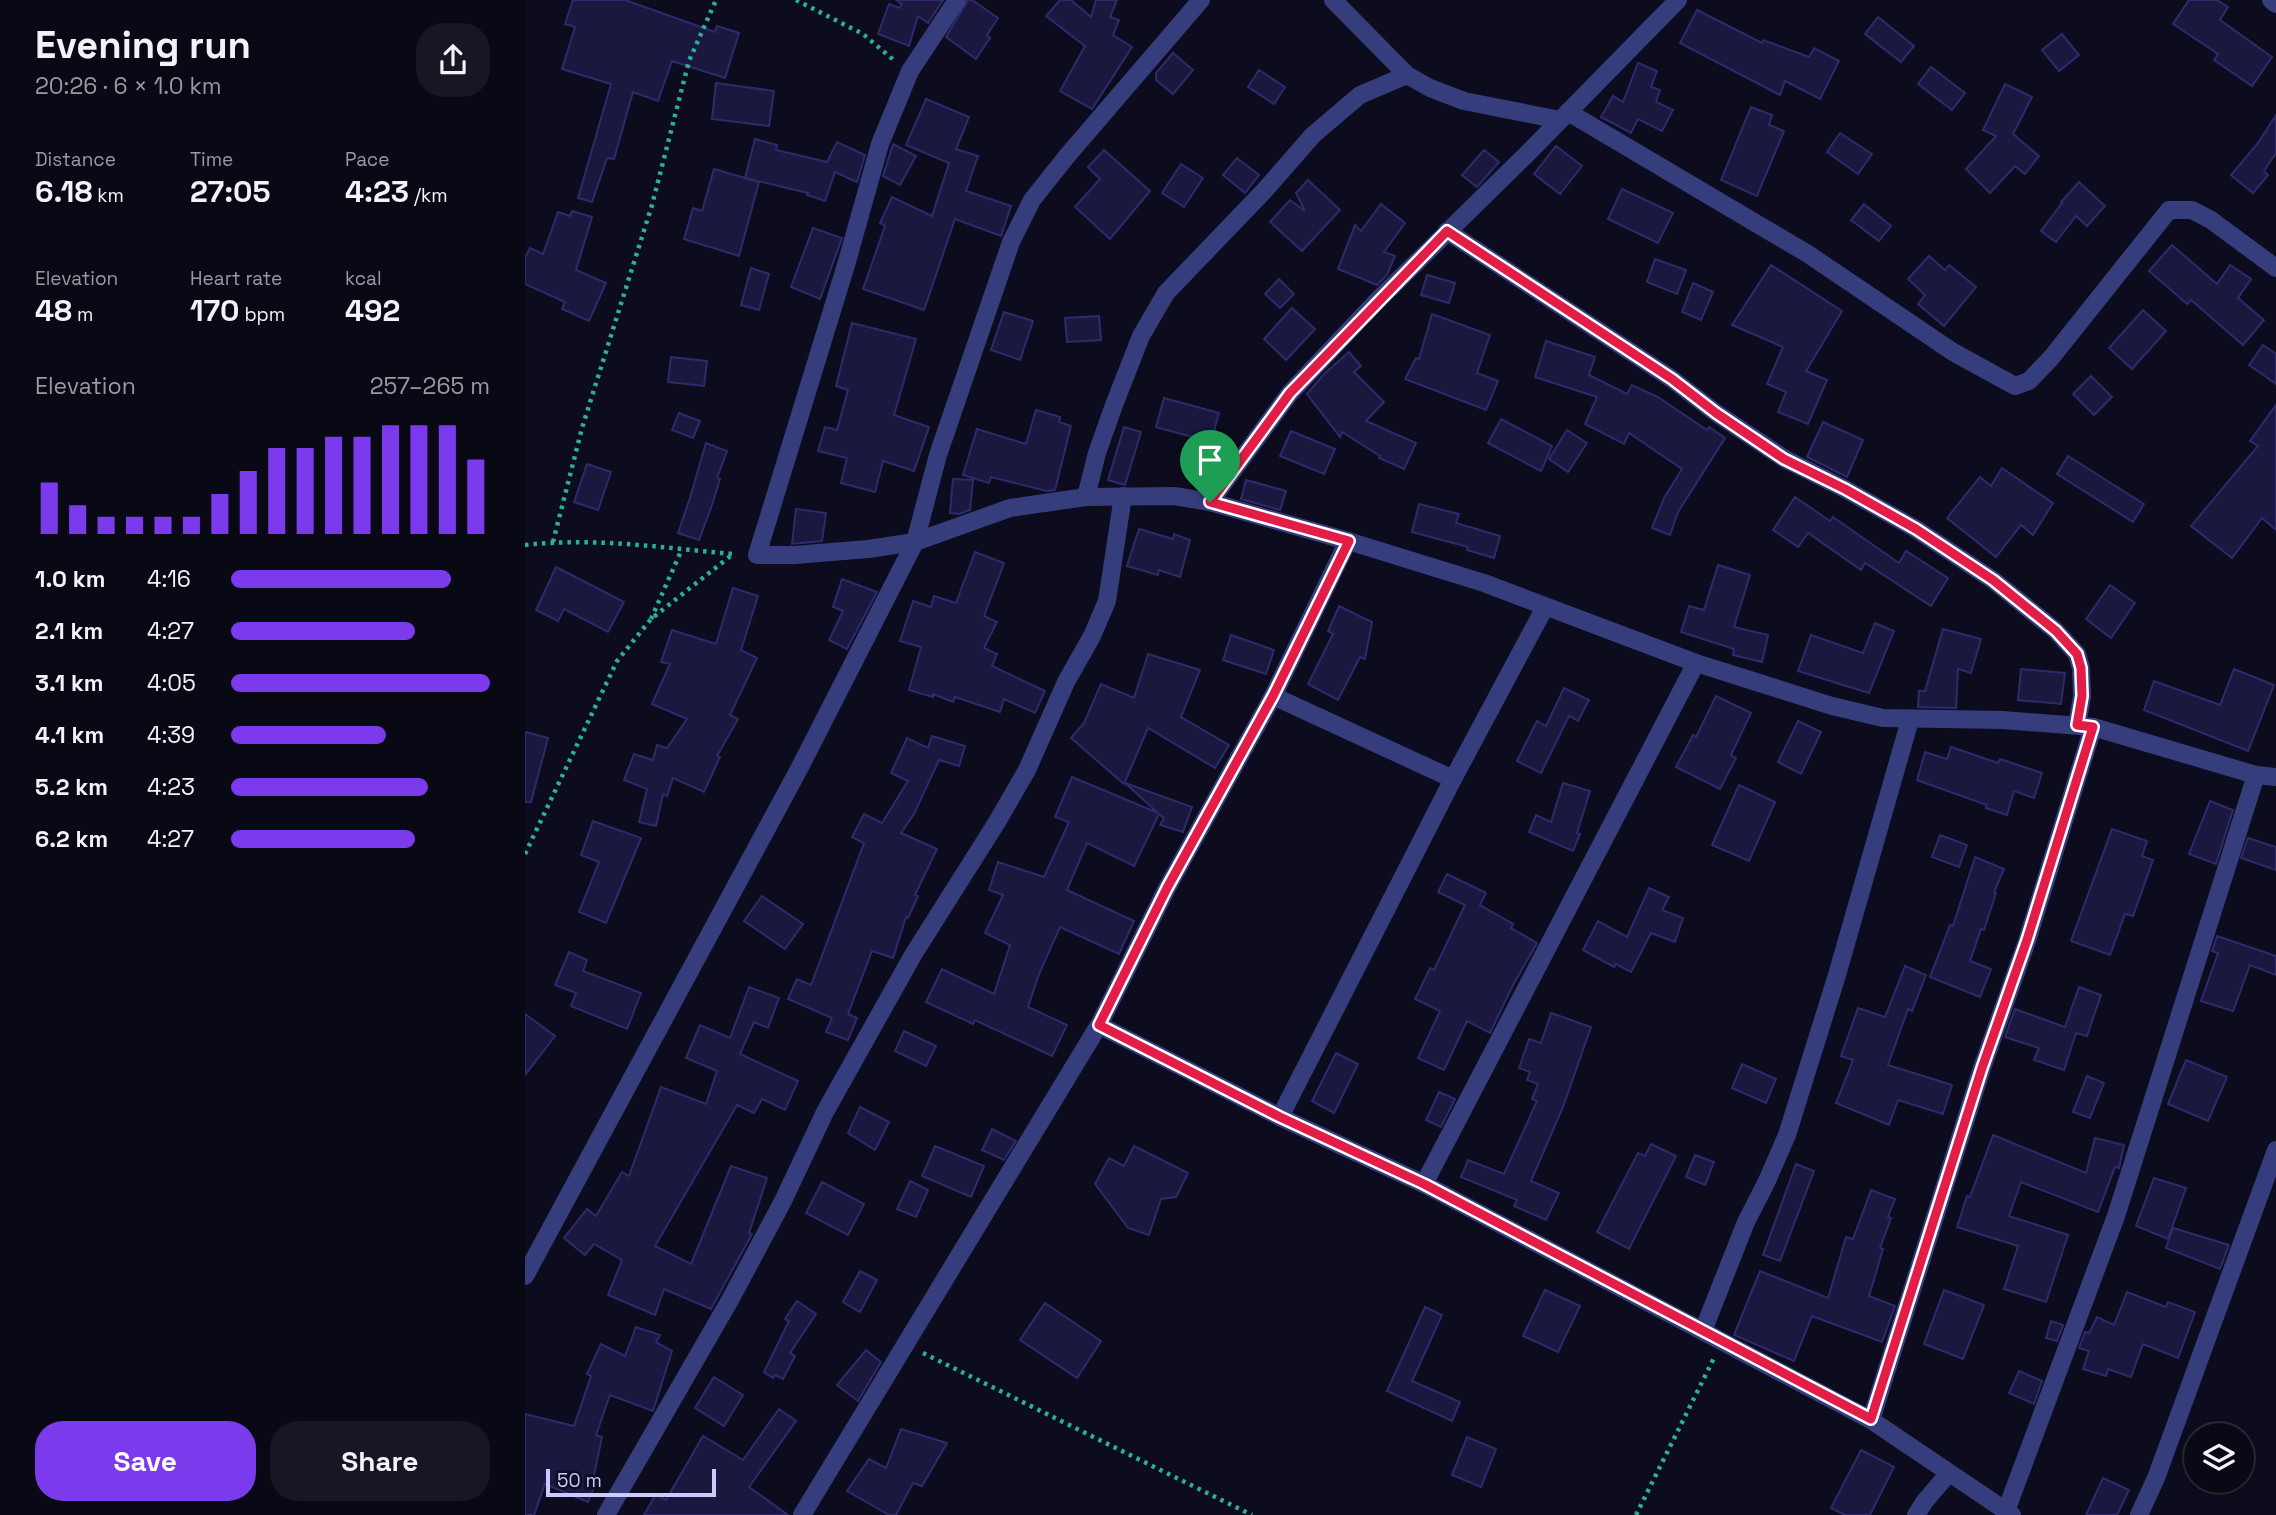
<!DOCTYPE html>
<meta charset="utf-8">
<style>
body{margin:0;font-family:"Space Grotesk",sans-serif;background:#171723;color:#f1f3f6;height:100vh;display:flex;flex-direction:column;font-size:26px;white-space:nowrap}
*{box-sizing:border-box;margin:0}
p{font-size:23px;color:#999aa1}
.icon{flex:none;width:38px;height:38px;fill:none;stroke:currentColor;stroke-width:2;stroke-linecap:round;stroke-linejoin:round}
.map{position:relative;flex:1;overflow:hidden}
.side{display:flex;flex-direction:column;background:#090916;width:525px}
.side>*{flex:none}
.controls{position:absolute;left:1659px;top:1423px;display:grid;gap:14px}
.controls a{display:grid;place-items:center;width:70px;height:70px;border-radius:50%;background:#090916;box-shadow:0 4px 10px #0003,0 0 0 2px #292a35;font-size:35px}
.scale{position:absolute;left:21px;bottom:18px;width:170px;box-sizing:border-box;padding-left:7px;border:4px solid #c9caff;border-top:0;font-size:19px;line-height:24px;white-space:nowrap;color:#c9caff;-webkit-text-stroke:5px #0c0c1e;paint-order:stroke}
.pin{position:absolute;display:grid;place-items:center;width:60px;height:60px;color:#fff;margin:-72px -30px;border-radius:50% 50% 50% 0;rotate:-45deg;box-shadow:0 0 7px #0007}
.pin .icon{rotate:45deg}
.round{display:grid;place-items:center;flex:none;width:74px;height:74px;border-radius:28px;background:#171723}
.summary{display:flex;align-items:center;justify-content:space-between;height:119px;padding:0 35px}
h1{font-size:38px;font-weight:700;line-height:52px}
.metrics{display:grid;grid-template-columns:repeat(3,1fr);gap:10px;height:119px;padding:7px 35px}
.metrics div{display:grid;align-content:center}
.metrics b{font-size:30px;font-weight:700}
.metrics small{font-size:19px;font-weight:400}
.metrics p{font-size:19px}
.chart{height:196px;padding:14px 35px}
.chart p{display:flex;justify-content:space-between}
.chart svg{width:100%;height:126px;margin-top:7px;stroke:#7c3aed;stroke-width:6}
.button{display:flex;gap:14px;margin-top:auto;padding:14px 35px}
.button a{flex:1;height:80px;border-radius:28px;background:#7c3aed;color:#fff;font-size:28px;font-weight:700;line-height:80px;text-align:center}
.button a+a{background:#171723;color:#f1f3f6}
ul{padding:0 35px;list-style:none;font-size:23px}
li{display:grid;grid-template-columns:112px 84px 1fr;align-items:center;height:52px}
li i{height:18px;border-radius:9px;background:#7c3aed}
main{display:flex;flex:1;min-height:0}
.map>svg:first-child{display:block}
.building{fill:#1a183f;stroke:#2e2a6b;stroke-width:2}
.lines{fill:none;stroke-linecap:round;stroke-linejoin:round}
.path{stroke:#2caf96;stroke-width:4.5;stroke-dasharray:3.5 5;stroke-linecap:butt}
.street{stroke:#363d7d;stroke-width:18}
.route-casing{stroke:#fff;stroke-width:14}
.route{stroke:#e11d48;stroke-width:9}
</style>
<main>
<section class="side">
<div class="summary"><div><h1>Evening run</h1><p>20:26 · 6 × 1.0 km</p></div><a class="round"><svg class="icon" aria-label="share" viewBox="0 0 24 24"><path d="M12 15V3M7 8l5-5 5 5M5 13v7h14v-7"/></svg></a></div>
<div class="metrics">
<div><p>Distance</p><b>6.18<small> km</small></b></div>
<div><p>Time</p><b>27:05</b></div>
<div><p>Pace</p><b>4:23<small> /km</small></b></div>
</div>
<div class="metrics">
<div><p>Elevation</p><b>48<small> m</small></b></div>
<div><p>Heart rate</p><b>170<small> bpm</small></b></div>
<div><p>kcal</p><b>492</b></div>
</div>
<div class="chart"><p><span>Elevation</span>257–265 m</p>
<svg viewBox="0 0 160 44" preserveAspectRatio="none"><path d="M5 44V26M15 44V34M25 44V38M35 44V38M45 44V38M55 44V38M65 44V30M75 44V22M85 44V14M95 44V14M105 44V10M115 44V10M125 44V6M135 44V6M145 44V6M155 44V18"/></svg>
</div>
<ul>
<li><b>1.0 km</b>4:16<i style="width:85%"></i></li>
<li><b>2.1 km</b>4:27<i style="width:71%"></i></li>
<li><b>3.1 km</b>4:05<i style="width:100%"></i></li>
<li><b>4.1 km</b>4:39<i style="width:60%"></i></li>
<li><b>5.2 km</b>4:23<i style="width:76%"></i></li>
<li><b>6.2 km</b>4:27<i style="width:71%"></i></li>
</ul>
<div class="button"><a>Save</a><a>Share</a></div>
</section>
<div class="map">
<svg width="1751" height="1515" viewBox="0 0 1751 1515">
<rect width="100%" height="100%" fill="#0c0c1e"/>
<g class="building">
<polygon points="48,0 100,0 190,32 192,26 214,33 200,78 147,61 133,101 108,92 89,159 82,158 67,202 53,198 86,84 37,69 50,27 40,24"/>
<polygon points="371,0 418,0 403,23 393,16 384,46 353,34 364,4 374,8 377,4"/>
<polygon points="443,0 447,0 473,18 462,35 465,38 451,59 421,37"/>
<polygon points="535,0 546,0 566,17 571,0 592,0 585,17 594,20 588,35 607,47 567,109 535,91 560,46 521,16"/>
<polygon points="1664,0 1692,0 1703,7 1695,20 1747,57 1727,86 1689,60 1693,54 1648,24"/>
<polygon points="1172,10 1237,43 1238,40 1284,57 1289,48 1314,61 1295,99 1260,81 1255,95 1155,43"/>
<polygon points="1353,17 1389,46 1376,62 1340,34"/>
<polygon points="1537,34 1554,55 1534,71 1517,50"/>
<polygon points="648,53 668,70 648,94 631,80 631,73"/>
<polygon points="1113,63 1132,71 1126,87 1135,90 1131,102 1148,110 1137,131 1113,119 1106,133 1076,117 1088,96 1098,102"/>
<polygon points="1406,67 1440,93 1427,110 1393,84"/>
<polygon points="734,70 760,87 749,104 723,87"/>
<polygon points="191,83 249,91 244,126 187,119"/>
<polygon points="1480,84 1507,97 1488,134 1514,156 1500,174 1490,166 1465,193 1441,169 1471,136 1458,130"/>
<polygon points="401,99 444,117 431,149 453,156 441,191 486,206 476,236 430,219 399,310 338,289 360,226 355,223 367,197 407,216 424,163 381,145"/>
<polygon points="1226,107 1247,115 1244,125 1259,131 1232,196 1196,180"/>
<polygon points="1751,115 1751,153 1739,171 1743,175 1728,193 1706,175 1733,143"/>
<polygon points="1315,133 1347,154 1333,174 1302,152"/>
<polygon points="230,139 252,145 251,150 302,162 312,142 340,155 332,182 310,172 300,201 282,195 283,193 220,178"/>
<polygon points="368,144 391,156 375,185 358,176"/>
<polygon points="1031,146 1057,166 1035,194 1009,174"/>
<polygon points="579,150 625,191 585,239 550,207 575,179 563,167"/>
<polygon points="959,150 974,162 952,187 937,175"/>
<polygon points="712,158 734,175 720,193 698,175"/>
<polygon points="656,164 678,178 659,207 637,193"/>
<polygon points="189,169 234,182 214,256 159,239 168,208 177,211"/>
<polygon points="783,180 815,210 777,251 745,222 765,200 780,211 771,193"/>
<polygon points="1554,182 1580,206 1562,226 1551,216 1531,242 1516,231 1537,203 1536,202"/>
<polygon points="1097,189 1148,213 1133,243 1083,219"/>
<polygon points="856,204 880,223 859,252 870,256 862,275 852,285 813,269 830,225 836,231"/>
<polygon points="1339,204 1366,226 1354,241 1326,220"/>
<polygon points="47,211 67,217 51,270 81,283 64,321 37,309 40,302 0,284 0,258 5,248 18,254 33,212 45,216"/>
<polygon points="288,228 317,238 295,299 266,287"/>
<polygon points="1647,245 1692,284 1705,265 1726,279 1713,298 1739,320 1718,345 1666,300 1662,304 1624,271"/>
<polygon points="1404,256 1420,270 1424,265 1451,287 1419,326 1393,304 1400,295 1383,279"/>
<polygon points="1130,259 1161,270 1152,294 1122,282"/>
<polygon points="1246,265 1317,311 1281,371 1302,380 1283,424 1253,412 1261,392 1242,384 1258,347 1207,325"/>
<polygon points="226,268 244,274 234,310 216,305"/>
<polygon points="902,275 930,283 924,303 896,295"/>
<polygon points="754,279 769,294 755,308 740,294"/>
<polygon points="1168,283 1188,292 1176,320 1157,312"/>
<polygon points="767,308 790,329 761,360 739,339"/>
<polygon points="1618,310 1641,331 1607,369 1584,348"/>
<polygon points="479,312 508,321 495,360 466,350"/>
<polygon points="907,314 965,335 952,373 973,381 961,410 880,379 891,358 894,359"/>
<polygon points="574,316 576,340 542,342 540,318"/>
<polygon points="327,323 391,339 369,415 404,427 389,471 358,461 350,492 316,483 322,458 293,451 300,427 312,430 323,390 311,386"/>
<polygon points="1021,341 1070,357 1064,375 1102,394 1107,385 1133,397 1182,430 1184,427 1200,438 1153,512 1145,535 1127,528 1139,498 1157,469 1104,433 1099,444 1060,424 1072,397 1010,377"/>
<polygon points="1738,345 1751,354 1751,384 1724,365"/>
<polygon points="824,352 836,366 829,372 859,402 841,421 891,443 879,469 854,458 855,456 817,432 815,437 782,394 799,374"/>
<polygon points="146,357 182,361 179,386 143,382"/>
<polygon points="1566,376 1587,397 1569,415 1548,394"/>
<polygon points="639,398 694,413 686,442 631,427"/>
<polygon points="1751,405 1751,530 1737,518 1707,558 1666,526 1733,446 1725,441"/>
<polygon points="511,410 535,417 534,422 546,426 530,490 522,491 466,477 464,483 438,475 452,429 501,444"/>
<polygon points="154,413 175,421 168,438 147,430"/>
<polygon points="976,419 1027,446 1016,471 963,443"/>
<polygon points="1298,422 1338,440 1322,477 1282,457"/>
<polygon points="599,427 616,432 600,485 583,480"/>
<polygon points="1042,430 1062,443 1043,472 1024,459"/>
<polygon points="766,431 810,449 799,474 755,456"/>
<polygon points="181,443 202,451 192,478 195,479 187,505 174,540 153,533 165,498"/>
<polygon points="1543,456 1619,504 1608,522 1532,474"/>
<polygon points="62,464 86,472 73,510 49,502"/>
<polygon points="1477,468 1528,503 1508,535 1496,525 1471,557 1422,518 1455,477 1466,486"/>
<polygon points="428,479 448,480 445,510 434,514 425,513"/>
<polygon points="721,480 761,491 755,510 716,499"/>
<polygon points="1270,497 1305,521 1308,517 1374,563 1381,551 1423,578 1406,606 1340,563 1336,570 1283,533 1273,547 1248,530"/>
<polygon points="894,504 934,514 931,523 975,536 969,558 942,550 943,547 887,532"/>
<polygon points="271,509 301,513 297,541 267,544"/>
<polygon points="614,529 648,539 649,534 665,540 655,577 634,570 633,575 602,566"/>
<polygon points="450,552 479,563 459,616 472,622 459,648 472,654 467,666 520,691 510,713 479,699 475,712 430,697 428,702 408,694 408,697 384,690 396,647 375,641 388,601 406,607 409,596 431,603"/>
<polygon points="1193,565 1225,575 1209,627 1243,635 1237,662 1208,655 1209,649 1156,632 1164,606 1179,610"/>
<polygon points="31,567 99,602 83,632 39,609 33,621 11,610"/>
<polygon points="317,579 352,592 322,649 304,640 318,611 308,607"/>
<polygon points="1585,585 1610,603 1586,638 1561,619"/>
<polygon points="208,588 233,596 216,650 232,658 205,715 213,719 192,756 195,757 179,792 148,778 142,796 138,794 131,826 114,822 122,789 99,780 109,754 128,760 132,745 142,748 162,719 127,704 145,664 136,662 147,630 191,644"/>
<polygon points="814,606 847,622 840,659 835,657 813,700 783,684 808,634 803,631"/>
<polygon points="1350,623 1369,631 1344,693 1273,671 1286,635 1338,653"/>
<polygon points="1418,629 1456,639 1446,673 1433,669 1431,708 1393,707 1394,691 1400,691"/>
<polygon points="706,635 749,650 741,674 698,660"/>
<polygon points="623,654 675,670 656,717 704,745 690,768 623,728 599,784 546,738 559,723 576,684 609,698"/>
<polygon points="1496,669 1540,673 1536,704 1493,700"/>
<polygon points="1709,669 1749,685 1723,751 1619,710 1629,681 1695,705"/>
<polygon points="1039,688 1064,700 1053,721 1044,716 1016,773 992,761 1012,721 1021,726"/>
<polygon points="1191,696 1226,713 1206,755 1211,758 1195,789 1151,767 1168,735 1171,737"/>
<polygon points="1273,721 1296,732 1276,774 1253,762"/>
<polygon points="0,732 23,738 6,802 0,802"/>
<polygon points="407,736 440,746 434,766 414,760 389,814 376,833 412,849 390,895 393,896 383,918 381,917 368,958 347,951 323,1014 332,1018 323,1040 301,1032 307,1018 263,999 272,979 286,985 339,843 327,837 339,814 357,823 383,781 366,773 382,738 403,748"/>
<polygon points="1426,747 1473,763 1475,759 1517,773 1509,798 1489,791 1482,815 1461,808 1462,805 1392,780 1400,752 1422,759"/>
<polygon points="547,777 633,813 600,783 667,807 658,832 635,825 639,818 634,814 609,866 562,843 542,890 609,921 594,954 535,927 514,974 503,1007 542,1025 527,1056 450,1020 448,1024 401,1002 417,969 469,994 485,945 460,933 478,895 464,890 473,862 519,877 544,822 530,817"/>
<polygon points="1038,783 1065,791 1052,833 1055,834 1048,851 1004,832 1011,815 1026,822"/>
<polygon points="1214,785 1250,802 1224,861 1187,845"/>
<polygon points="1685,801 1708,810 1691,864 1664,854"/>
<polygon points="68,821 116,838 81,923 54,912 74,862 56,855"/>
<polygon points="1587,829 1622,841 1617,856 1628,860 1608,916 1600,914 1585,955 1546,941"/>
<polygon points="1415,835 1442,845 1434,867 1407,857"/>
<polygon points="1723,838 1751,847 1751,870 1716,858"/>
<polygon points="1450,857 1479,869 1469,892 1471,893 1459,930 1456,929 1445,961 1466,969 1455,997 1405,977 1425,925 1428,926"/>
<polygon points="922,874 961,893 955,905 988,924 986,928 1012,943 988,985 965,1033 942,1021 919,1070 893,1058 915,1011 890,999 905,968 909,970 940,905 913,892"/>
<polygon points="1124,888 1144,897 1137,910 1158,918 1150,942 1126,933 1106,972 1091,964 1089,967 1058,950 1073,921 1102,937"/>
<polygon points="237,896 278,924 260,949 219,921"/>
<polygon points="1692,936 1751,956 1751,975 1725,965 1708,1011 1676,1001 1693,953 1687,951"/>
<polygon points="44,952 62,960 58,971 116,993 102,1029 46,1006 51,993 30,985"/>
<polygon points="1380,966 1401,975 1387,1011 1383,1009 1363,1065 1427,1085 1418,1114 1373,1100 1364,1125 1311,1103 1328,1060 1316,1056 1333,1008 1360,1017"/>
<polygon points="224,987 254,998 243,1028 229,1022 215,1054 273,1081 260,1110 237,1099 229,1113 212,1105 130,1246 166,1264 206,1166 242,1178 224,1233 227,1234 186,1309 139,1289 130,1315 83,1295 97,1260 69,1244 60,1255 39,1238 62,1209 71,1216 97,1172 104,1176 136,1087 181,1104 192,1071 161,1058 175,1025 205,1038"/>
<polygon points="1554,987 1576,995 1562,1036 1551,1033 1539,1070 1509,1060 1514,1048 1480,1037 1490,1009 1540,1027"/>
<polygon points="1026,1013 1066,1027 1038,1107 1006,1181 1034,1193 1021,1220 989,1206 992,1200 936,1177 943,1160 979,1174 1012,1101 1007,1099 1013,1084 1002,1080 1005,1072 994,1068 1004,1039 1016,1043"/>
<polygon points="0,1014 30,1036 0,1075"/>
<polygon points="379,1031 411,1046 401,1066 370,1051"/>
<polygon points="811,1053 833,1064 809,1113 787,1101"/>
<polygon points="1661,1060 1702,1077 1683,1121 1643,1104"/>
<polygon points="1217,1064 1251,1079 1241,1103 1207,1088"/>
<polygon points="1562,1076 1579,1083 1565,1118 1548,1112"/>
<polygon points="914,1092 930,1099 916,1127 901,1120"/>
<polygon points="335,1107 364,1122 350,1150 323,1133"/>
<polygon points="467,1129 491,1141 479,1160 457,1150"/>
<polygon points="1468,1135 1561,1173 1570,1138 1599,1145 1594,1168 1590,1167 1573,1212 1496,1182 1484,1216 1543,1235 1521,1302 1479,1289 1493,1246 1432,1227 1442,1196 1445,1197"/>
<polygon points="1126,1144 1151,1156 1104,1249 1072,1232 1113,1153 1120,1156"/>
<polygon points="410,1146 459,1166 446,1197 397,1176"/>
<polygon points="609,1146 663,1173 651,1197 636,1199 624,1235 603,1228 570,1184 584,1158 599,1166"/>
<polygon points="1170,1155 1189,1162 1180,1185 1161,1177"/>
<polygon points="1271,1164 1289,1171 1255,1261 1238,1255"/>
<polygon points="1629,1178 1661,1188 1643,1239 1611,1226"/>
<polygon points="385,1181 403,1190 391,1217 372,1209"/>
<polygon points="297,1182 339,1204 323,1235 281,1213"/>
<polygon points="1346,1190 1370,1199 1363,1217 1366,1218 1355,1248 1358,1249 1344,1296 1370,1306 1357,1342 1287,1316 1269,1361 1209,1335 1235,1271 1303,1298 1321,1237 1328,1239"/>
<polygon points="1648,1228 1704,1245 1695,1269 1641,1248"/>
<polygon points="335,1271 352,1280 335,1312 318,1302"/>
<polygon points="1020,1290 1055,1306 1033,1352 998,1336"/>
<polygon points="1419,1290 1459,1305 1438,1359 1399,1344"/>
<polygon points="1602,1292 1641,1307 1643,1302 1670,1312 1653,1358 1618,1344 1606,1377 1583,1369 1581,1376 1558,1369 1564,1351 1554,1348 1560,1332 1564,1333 1572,1317 1589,1325"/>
<polygon points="272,1301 291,1314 265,1353 270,1356 258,1379 250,1375 248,1378 239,1372 264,1321 260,1319"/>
<polygon points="520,1303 576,1341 552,1378 495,1340"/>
<polygon points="900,1307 917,1315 887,1381 935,1402 927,1421 862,1391"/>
<polygon points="1526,1321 1538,1325 1532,1341 1521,1338"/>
<polygon points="111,1327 135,1335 131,1342 147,1351 128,1411 85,1395 71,1435 77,1437 69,1475 73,1477 63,1502 20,1484 9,1515 0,1515 0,1414 49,1426 66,1376 62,1374 76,1344 100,1356"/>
<polygon points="341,1350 356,1362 333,1401 312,1385"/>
<polygon points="1494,1371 1517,1381 1509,1404 1484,1393"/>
<polygon points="189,1377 218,1395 199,1426 170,1408"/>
<polygon points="254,1409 271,1421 224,1487 263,1515 119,1515 131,1494 141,1500 178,1436 218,1460"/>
<polygon points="376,1429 422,1443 397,1486 388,1483 371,1515 364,1515 322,1491 344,1459 361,1468"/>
<polygon points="942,1437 971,1449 956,1487 927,1475"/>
<polygon points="1336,1450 1369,1467 1345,1515 1320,1515 1306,1508"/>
<polygon points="1578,1478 1604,1490 1592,1515 1561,1515"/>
</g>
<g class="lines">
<g class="path">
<polyline points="271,0 338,34 371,62"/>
<polyline points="28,542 57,428 127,205 164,61 191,0"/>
<path d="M 0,545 C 70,537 139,548 208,554"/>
<polyline points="126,619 157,549"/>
<polyline points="0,854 92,661 126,619 208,554"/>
<polyline points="398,1353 727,1515"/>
<polyline points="1111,1515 1190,1356"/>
</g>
<g class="street">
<polyline points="432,0 385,71 355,144 321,265 232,555 270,555 343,549 390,542 485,508 561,497 649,496 685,502 823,541 959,583 1171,663 1307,706 1358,718 1478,720 1568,727 1731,775 1751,777"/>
<polyline points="808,0 882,75 905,88 939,101 1035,120"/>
<polyline points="1746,0 1751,4"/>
<polyline points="1043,112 1283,254 1428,352 1490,386 1504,381 1526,358 1644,210 1667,210 1686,220 1751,268"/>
<polyline points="922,231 1147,379 1191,413 1260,459 1320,489 1391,529 1468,580 1531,631 1552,654 1556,668 1557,696 1552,725"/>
<polyline points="561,497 572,453 589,405 616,336 641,293 739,191 788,135 835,95 882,75"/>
<polyline points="685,502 765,393 851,302 1002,154 1153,0"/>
<polyline points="823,541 748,696 642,888 574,1025 755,1117 899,1184 1346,1420 1487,1515"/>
<polyline points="748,696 928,779"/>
<polyline points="755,1117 928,779 1020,607"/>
<polyline points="899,1184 1171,663"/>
<polyline points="0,1276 274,769 390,542 413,455 486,242 507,200 542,156 676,0"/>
<polyline points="1178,1331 1221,1222 1241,1183 1262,1135 1312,975 1385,720"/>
<polyline points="1346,1420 1457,1068 1502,941 1568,727"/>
<polyline points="1481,1511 1591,1216 1731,775"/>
<polyline points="81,1515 205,1300 258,1201 300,1112 388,955 472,822 502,770 541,682 567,636 582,601 598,496"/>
<polyline points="277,1515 574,1025"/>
<polyline points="1391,1515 1400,1501 1424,1473"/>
<polyline points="1614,1515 1631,1478 1751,1150"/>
</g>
</g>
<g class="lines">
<defs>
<polygon id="route" points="922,231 1147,379 1191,413 1259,459 1320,489 1391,529 1468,580 1531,631 1552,654 1556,668 1557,696 1552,725 1568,727 1502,940 1457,1068 1346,1419 899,1184 755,1117 574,1025 642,888 748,696 824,541 685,502 765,393"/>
</defs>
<use href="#route" class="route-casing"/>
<use href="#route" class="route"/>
</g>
</svg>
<div class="controls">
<a><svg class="icon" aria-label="layers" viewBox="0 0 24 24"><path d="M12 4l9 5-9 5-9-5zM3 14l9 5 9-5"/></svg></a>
</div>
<div class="scale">50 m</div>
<div class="pin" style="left:685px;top:502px;background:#1e9e55"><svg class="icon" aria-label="arrive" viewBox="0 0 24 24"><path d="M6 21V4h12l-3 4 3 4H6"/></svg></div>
</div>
</main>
